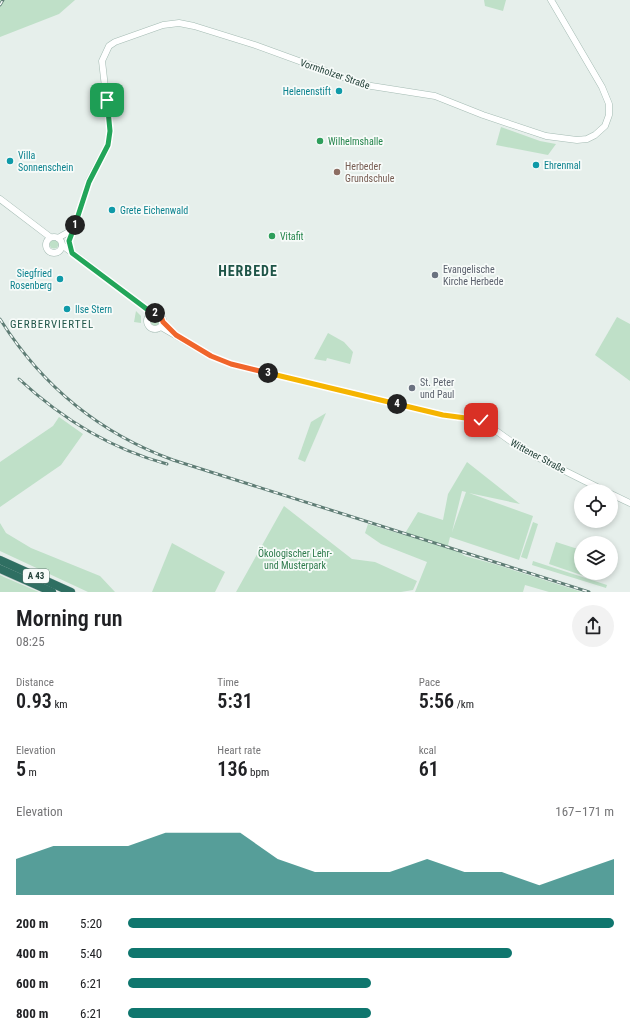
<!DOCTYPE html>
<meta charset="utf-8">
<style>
body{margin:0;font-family:"Roboto Condensed",sans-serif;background:#f2f2f2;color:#202124;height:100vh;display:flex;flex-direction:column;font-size:15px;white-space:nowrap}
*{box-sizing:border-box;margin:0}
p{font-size:13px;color:#757577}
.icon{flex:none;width:22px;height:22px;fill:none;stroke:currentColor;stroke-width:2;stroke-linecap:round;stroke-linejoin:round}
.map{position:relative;height:592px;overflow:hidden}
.sheet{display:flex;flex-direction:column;background:#fff;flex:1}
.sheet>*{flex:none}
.tools{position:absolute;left:574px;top:484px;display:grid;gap:8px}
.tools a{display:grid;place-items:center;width:44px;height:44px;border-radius:50%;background:#fff;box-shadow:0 2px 6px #0003;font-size:20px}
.pin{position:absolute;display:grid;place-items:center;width:34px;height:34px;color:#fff;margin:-17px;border-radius:8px;box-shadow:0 2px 6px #0006}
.km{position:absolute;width:20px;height:20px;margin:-10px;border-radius:50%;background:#222;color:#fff;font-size:11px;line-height:20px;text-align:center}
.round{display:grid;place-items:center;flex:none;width:42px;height:42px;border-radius:21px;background:#f2f2f2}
.head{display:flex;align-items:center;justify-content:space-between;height:68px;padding:0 16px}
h1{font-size:22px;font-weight:600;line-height:30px}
.stats{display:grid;grid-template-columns:repeat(3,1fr);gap:6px;height:68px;padding:4px 16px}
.stats div{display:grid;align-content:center}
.stats b{font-size:20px;font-weight:600}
.stats small{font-size:11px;font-weight:400}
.stats p{font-size:11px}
.chart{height:112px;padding:8px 16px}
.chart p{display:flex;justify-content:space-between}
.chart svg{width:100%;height:72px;margin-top:4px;fill:#0f766e;opacity:.7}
ul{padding:0 16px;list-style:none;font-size:13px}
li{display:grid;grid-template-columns:64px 48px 1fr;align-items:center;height:30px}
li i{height:10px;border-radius:5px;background:#0f766e}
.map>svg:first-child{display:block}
.green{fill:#bfe0c8;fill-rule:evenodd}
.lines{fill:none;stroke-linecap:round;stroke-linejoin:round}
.secondary-casing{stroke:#a4bbb3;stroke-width:7}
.motorway-casing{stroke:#c2cac8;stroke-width:9}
.secondary{stroke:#fff;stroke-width:6}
.motorway{stroke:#2f6f62;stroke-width:8}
.rail-casing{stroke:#5f7d75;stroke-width:3}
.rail{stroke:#f7fbf9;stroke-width:1.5;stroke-dasharray:4.5;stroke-linecap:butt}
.split-1-casing{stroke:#fff;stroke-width:8}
.split-2-casing{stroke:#fff;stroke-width:8}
.split-3-casing{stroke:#fff;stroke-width:8}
.split-4-casing{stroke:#fff;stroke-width:8}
.split-5-casing{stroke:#fff;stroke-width:8}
.split-1{stroke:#22a559;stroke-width:5}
.split-2{stroke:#22a559;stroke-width:5}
.split-3{stroke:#f0652b;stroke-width:5}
.split-4{stroke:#f5b400;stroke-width:5}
.split-5{stroke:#f5b400;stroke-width:5}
.culture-dot{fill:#0f9aa8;stroke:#f7fbf9;stroke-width:1.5}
.leisure-dot{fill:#2e9e5b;stroke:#f7fbf9;stroke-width:1.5}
.education-dot{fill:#8d6e63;stroke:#f7fbf9;stroke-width:1.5}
.worship-dot{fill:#6b7280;stroke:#f7fbf9;stroke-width:1.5}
.labels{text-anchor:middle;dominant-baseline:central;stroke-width:3.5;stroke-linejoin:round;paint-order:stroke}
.shield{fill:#f7fbf9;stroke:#637a73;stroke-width:1}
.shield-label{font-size:9px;font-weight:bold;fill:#24423a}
.street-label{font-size:10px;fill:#24423a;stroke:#f7fbf9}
.culture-label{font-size:10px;fill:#0d838f;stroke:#f7fbf9;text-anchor:start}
.leisure-label{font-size:10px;fill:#27864d;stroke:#f7fbf9;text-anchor:start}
.education-label{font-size:10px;fill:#785e54;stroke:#f7fbf9;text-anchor:start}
.worship-label{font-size:10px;fill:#5b616d;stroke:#f7fbf9;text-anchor:start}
.park-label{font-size:10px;fill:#2d7a4b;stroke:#f7fbf9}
.neighbourhood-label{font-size:11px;letter-spacing:1px;fill:#1f5548;stroke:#f7fbf9}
.district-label{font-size:14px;font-weight:bold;letter-spacing:1px;fill:#1f5548;stroke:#f7fbf9}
</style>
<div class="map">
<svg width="630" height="592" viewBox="0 0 630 592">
<rect width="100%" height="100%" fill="#e6efeb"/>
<g class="green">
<polygon points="0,0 75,0 59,14 0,37"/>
<polygon points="484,0 506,0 503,11 485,6"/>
<polygon points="501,127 540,141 556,144 548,155 496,145"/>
<circle cx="54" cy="244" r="4.5"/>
<polygon points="136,311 141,316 141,323 134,322"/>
<circle cx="155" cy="321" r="4.5"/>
<polygon points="617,317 630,324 630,381 595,355"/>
<polygon points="328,333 344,342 353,352 350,364 327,358 326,361 314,359"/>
<polygon points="326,413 305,462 298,459 311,422"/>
<polygon points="59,417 83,434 61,465 0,507 0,462 53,426"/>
<path d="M 467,462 L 520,504 L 469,493 L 533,516 L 519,560 L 450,537 L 448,545 L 465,556 L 494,564 L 582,592 L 549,592 L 525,585 L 523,592 L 415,592 L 427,562 L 381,544 L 365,533 L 368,524 L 404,535 L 418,512 L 443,520 L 448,494 ZM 462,491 L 466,492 L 452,532 Z"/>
<polygon points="284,506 352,559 375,562 417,581 413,590 401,592 236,592"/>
<polygon points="533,522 538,524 527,559 521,557"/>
<polygon points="0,523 6,533 31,548 100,576 115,592 88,592 0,551"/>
<polygon points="556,542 581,550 581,573 585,573 584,576 549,564"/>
<polygon points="172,543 225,572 215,592 152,592"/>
<polygon points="533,561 607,585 606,588 532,565"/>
<polygon points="0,575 4,577 39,592 0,592"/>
</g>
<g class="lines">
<defs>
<g id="secondary">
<polyline points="0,199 50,237"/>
<polyline points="72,230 69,241 72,253"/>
<circle cx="54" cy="245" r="8"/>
<polyline points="58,238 72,230 76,223 89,181 108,145 110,131 102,61 109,46 115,42 163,25 179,23 194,26 255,45 365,85 435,96 483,115 546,136 577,140 587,139 595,135 605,126 609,115 609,104 602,87 551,0"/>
<polyline points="62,245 152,313"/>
<circle cx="155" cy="321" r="8"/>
<polyline points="161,327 211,356 231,364 443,415 481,420 523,450 605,491"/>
<polyline points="611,494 630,503"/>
</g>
<g id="motorway">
<polyline points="0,560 71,592"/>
<polyline points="0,569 52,592"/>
</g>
</defs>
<use href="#secondary" class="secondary-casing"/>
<use href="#motorway" class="motorway-casing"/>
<use href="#secondary" class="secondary"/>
<use href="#motorway" class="motorway"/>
<defs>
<g id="rail">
<polyline points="0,5 3,0"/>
<path d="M 0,319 C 42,386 99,433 173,460 L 589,592"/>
<path d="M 19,379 C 61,418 111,449 167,464"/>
</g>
</defs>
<use href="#rail" class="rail-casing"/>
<use href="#rail" class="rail"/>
</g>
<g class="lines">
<defs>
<polyline id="split-1" points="75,225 89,182 108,145 110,131 107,100"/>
<polyline id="split-2" points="75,225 69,241 72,253 152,313 155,313"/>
<polyline id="split-3" points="155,313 160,314 163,322 176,335 211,356 231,364 268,373"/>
<polyline id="split-4" points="268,373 397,404"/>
<polyline id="split-5" points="397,404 443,415 481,420"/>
</defs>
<use href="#split-1" class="split-1-casing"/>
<use href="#split-2" class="split-2-casing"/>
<use href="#split-3" class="split-3-casing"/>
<use href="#split-4" class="split-4-casing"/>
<use href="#split-5" class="split-5-casing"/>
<use href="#split-1" class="split-1"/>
<use href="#split-2" class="split-2"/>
<use href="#split-3" class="split-3"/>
<use href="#split-4" class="split-4"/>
<use href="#split-5" class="split-5"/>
</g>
<g class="culture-dot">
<circle cx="339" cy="91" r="4"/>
<circle cx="10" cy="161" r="4"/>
<circle cx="536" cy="165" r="4"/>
<circle cx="112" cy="210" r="4"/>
<circle cx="60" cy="279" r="4"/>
<circle cx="67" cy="309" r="4"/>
</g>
<g class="leisure-dot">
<circle cx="320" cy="141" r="4"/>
<circle cx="272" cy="236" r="4"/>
</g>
<circle class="education-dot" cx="337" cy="172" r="4"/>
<g class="worship-dot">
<circle cx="435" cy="275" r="4"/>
<circle cx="412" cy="388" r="4"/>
</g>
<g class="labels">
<rect class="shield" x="23" y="569" width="26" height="14" rx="3"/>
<g class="shield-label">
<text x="36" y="576">A 43</text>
</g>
<g class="street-label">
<text transform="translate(335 74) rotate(19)">Vormholzer Straße</text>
<text transform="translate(538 456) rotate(28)">Wittener Straße</text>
</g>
<g class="culture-label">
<text x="331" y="91" text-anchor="end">Helenenstift</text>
<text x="18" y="155">Villa<tspan x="18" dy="12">Sonnenschein</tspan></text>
<text x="544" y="165">Ehrenmal</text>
<text x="120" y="210">Grete Eichenwald</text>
<text x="52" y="273" text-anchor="end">Siegfried<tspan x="52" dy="12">Rosenberg</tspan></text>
<text x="75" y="309">Ilse Stern</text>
</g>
<g class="leisure-label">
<text x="328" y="141">Wilhelmshalle</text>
<text x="280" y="236">Vitafit</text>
</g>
<g class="education-label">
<text x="345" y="166">Herbeder<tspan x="345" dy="12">Grundschule</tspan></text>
</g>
<g class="worship-label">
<text x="443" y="269">Evangelische<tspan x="443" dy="12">Kirche Herbede</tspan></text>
<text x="420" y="382">St. Peter<tspan x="420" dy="12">und Paul</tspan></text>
</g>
<g class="park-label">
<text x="295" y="553">Ökologischer Lehr-<tspan x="295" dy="12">und Musterpark</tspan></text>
</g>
<g class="neighbourhood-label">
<text x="52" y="324">GERBERVIERTEL</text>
</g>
<g class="district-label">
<text x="248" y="271">HERBEDE</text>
</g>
</g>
</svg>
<div class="tools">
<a><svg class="icon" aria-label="locate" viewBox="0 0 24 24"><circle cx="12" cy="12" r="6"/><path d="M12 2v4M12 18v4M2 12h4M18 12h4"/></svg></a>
<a><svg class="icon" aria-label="layers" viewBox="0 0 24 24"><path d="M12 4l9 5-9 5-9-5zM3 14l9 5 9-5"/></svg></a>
</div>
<div class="pin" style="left:107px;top:100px;background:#1e9e55"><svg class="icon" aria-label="arrive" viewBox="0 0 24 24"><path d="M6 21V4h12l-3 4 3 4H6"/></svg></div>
<div class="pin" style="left:481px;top:420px;background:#d93025"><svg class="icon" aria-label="check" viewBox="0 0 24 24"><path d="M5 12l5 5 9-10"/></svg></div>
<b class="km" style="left:75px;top:225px">1</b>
<b class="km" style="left:155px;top:313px">2</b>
<b class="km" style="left:268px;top:373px">3</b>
<b class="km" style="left:397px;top:404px">4</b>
</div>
<section class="sheet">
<div class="head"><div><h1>Morning run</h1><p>08:25</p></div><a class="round"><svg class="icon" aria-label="share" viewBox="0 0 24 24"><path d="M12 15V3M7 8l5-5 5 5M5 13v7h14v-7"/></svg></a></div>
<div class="stats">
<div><p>Distance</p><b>0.93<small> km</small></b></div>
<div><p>Time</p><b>5:31</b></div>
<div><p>Pace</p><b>5:56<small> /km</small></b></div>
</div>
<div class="stats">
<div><p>Elevation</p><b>5<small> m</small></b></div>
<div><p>Heart rate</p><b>136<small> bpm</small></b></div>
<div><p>kcal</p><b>61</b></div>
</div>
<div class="chart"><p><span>Elevation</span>167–171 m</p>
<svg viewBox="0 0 160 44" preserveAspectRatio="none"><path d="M0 44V22L10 14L20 14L30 14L40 6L50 6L60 6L70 22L80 30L90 30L100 30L110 22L120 30L130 30L140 38L150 30L160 22V44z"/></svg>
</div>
<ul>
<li><b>200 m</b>5:20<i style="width:100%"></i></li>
<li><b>400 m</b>5:40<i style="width:79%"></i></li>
<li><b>600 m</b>6:21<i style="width:50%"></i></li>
<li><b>800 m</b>6:21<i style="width:50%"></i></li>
</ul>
</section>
